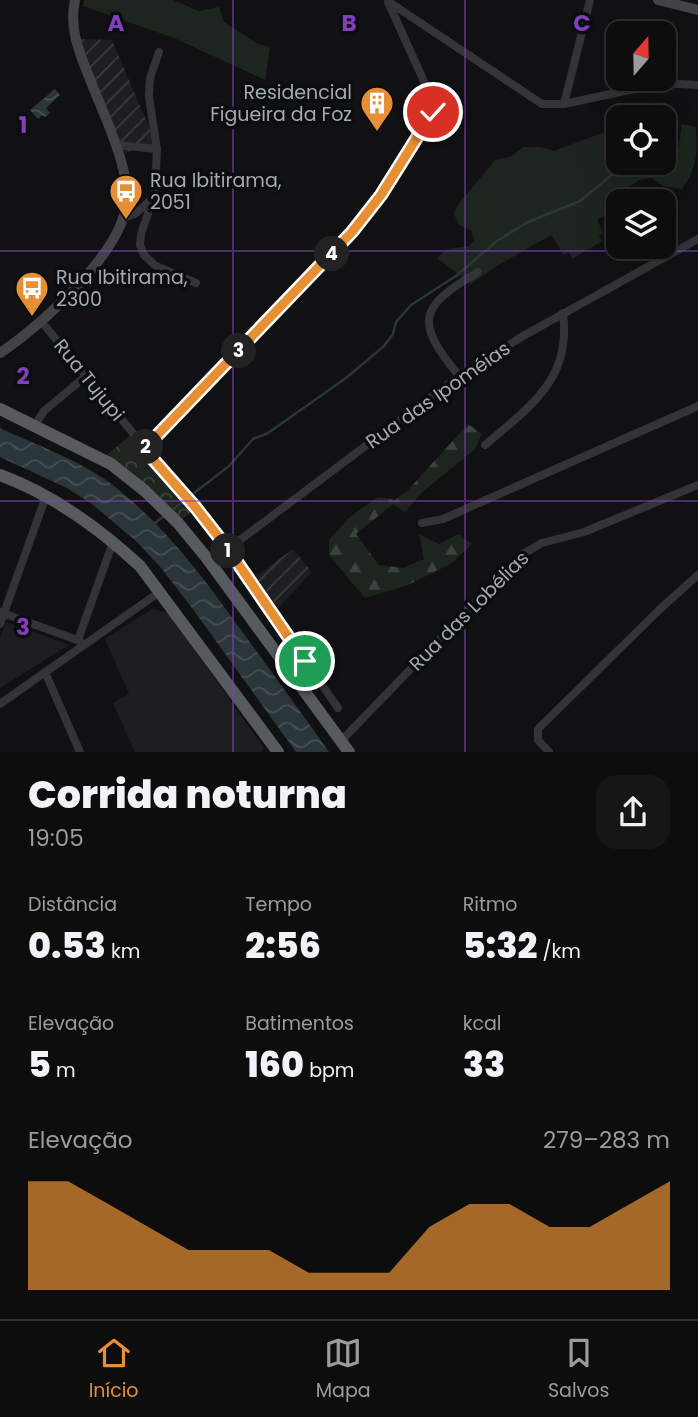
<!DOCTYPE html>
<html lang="pt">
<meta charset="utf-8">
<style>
body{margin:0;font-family:Poppins,sans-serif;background:#161617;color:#f1f3f6;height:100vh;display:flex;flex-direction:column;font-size:26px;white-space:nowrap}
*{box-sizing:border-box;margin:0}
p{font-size:23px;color:#9a9c9e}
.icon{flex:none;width:38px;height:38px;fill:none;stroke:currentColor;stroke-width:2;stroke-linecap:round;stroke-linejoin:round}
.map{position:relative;height:752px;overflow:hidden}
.sheet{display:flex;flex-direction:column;background:#0d0d0e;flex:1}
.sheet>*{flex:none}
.needle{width:46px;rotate:20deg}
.controls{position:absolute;left:606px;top:21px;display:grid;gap:14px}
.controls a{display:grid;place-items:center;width:70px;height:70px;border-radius:14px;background:#0d0d0e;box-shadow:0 7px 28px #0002,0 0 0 2px #2d2d2e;font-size:35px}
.pin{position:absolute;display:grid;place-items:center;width:60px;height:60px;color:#fff;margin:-30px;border:4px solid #fff;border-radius:50%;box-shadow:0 2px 7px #0007}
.km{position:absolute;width:35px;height:35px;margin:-18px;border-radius:50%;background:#222;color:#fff;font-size:19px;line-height:35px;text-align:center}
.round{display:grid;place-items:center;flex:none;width:74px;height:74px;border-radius:21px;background:#161617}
.overview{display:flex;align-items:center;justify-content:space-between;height:119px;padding:0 28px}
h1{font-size:38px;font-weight:800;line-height:52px}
.figures{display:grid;grid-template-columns:repeat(3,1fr);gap:10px;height:119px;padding:7px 28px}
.figures div{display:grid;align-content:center}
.figures b{font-size:35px;font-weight:800}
.figures small{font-size:19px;font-weight:400}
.figures p{font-size:19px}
.chart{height:196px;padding:14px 28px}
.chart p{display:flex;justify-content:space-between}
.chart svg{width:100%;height:126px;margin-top:7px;fill:#e78f35;opacity:.7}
.menu{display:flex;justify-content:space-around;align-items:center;height:98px;border-top:2px solid #2d2d2e;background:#0d0d0e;font-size:19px;color:#9a9c9e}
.menu a{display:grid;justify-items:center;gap:4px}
.menu .current{color:#e78f35}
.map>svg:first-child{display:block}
.built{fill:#1d1e20}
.industrial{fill:url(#industrial-furrows)}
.grass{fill:#1e251e}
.forest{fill:url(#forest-firs)}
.park{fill:url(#park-crowns)}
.water{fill:url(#water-waves)}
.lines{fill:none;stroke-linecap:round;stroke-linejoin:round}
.stream{stroke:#2b363a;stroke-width:2.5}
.minor{stroke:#333437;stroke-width:8}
.secondary{stroke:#414347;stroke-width:10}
.trunk{stroke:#575a5f;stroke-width:12}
.route-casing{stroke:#fff;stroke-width:14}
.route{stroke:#e78f35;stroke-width:9}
.grid{fill:none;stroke:#813fbd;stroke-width:2;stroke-opacity:0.55}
.labels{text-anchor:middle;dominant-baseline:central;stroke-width:7;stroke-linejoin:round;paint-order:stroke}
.poi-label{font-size:19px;fill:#a3aab3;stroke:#0c0d0e;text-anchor:start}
.street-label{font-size:19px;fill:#a3aab3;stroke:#0c0d0e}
.grid-label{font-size:23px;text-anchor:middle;font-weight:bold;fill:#813fbd;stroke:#0c0d0e;stroke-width:7;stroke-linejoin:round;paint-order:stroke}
</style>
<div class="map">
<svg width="698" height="752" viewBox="0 0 698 752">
<defs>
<pattern id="industrial-furrows" width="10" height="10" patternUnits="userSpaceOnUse" patternTransform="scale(1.75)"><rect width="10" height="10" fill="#1d1e20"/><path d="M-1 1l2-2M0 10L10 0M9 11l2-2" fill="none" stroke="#3b3c3e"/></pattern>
<pattern id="forest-firs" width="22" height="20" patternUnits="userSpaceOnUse" patternTransform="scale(1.75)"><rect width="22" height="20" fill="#1e251e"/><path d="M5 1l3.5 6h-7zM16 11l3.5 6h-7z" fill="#3c423c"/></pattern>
<pattern id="park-crowns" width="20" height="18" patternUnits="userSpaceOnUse" patternTransform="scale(1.75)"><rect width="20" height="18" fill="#1e251e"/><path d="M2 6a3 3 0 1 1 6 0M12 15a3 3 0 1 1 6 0" fill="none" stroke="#3c423c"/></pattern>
<pattern id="water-waves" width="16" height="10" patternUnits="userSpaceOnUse" patternTransform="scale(1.75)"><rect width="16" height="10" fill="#2b363a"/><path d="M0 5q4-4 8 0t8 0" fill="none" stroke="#475054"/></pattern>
</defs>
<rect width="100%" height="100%" fill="#111113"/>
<g class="built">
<polygon points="152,609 169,613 263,747 262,752 135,752 113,703 129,694 105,639"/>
<polygon points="6,622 69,645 0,688 0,638"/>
</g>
<g class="industrial">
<polygon points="80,39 112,40 149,127 153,146 121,153"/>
<polygon points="293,549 312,572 278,608 256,576"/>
</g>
<g class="grass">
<polygon points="84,0 173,0 199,11 219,7 224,22 258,44 270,47 265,80 174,38 83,6"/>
<path d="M 682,124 L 696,127 C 697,155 698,166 682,189 L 663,186 L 652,178 L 639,180 L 605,206 L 609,214 L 597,219 L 603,233 L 599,235 L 602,241 L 572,259 L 569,252 L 564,255 L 551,235 L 497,266 L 471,284 L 437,258 L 447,249 L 469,246 L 474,240 L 471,230 L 459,225 L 454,214 L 457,206 L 495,160 L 510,157 L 524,147 L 541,147 L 554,151 L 618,127 L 618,163 L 663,163 L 663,150 L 678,150 Z"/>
</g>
<polygon class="forest" points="468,424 482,434 475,449 421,493 405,512 393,504 356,534 379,565 403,568 424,559 419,534 439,544 459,534 472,544 452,563 408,585 365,598 329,555 329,540 350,517 378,497 395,500 408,490"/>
<polygon class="park" points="132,434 196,508 178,523 102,459"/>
<g class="water">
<polygon points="55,89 60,95 46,108 50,113 45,117 42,115 38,119 30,110"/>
<path d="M 0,428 C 36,445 77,459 110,483 C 164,524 202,576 241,630 C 271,671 300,711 329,752 L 296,752 L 192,608 L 162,569 L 136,541 L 92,504 L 67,488 L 0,457 Z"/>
</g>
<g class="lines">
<g class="stream">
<polyline points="171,511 229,466 253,439 268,433 346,378 384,346 393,334 396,322 411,305 456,276 497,241 528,222 580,201 613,174 637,165 649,163"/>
<polyline points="154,524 165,515"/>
</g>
<g class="minor">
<polyline points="389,2 542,104 564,104 662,83 698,85"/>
<polyline points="159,52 150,78 149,97 157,149 155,193 141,234 140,245 144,255 156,266 196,283"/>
<polyline points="564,104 590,0"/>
<polyline points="116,145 157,149"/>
<polyline points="122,218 135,214 151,200"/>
<polyline points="41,321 228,549 338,708"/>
<path d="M 459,376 C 414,321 419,307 478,272"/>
<polyline points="35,425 44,411 86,376"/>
<path d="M 485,445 C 529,407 572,380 563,313"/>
<polyline points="144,449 352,232 381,195 429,119 433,112 432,99 388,2"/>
<polyline points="422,523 443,519 698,406"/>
<polyline points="228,549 459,376 523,336 698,239"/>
<polyline points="0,612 80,641"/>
<polyline points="0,624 46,496"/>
<polyline points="78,640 113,542"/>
<polyline points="45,672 80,752"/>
<polyline points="0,704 161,591"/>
<polyline points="341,741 521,555 542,543 584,532 698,485"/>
<polyline points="549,752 538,740 538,729 660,609 698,575"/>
</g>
<g class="secondary">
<polyline points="658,0 698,10"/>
<path d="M 0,353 C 41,326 124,251 127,200 C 129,169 105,116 93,87 C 82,58 68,32 75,0"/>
</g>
<g class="trunk">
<polyline points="0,409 111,464 145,491 178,523 206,557 349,752"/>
<path d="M 0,475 C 52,494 100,529 140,566 L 278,752"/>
</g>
</g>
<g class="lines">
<defs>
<polyline id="route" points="305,661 228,549 196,508 144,449 352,232 381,195 433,112"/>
</defs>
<use href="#route" class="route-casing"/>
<use href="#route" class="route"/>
</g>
<path class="grid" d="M 233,0 L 233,752M 465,0 L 465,752M 0,251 L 698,251M 0,501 L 698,501"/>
<defs>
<symbol id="building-pin" viewBox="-11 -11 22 30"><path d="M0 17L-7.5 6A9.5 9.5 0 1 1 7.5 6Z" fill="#e78f35" stroke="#0c0d0e"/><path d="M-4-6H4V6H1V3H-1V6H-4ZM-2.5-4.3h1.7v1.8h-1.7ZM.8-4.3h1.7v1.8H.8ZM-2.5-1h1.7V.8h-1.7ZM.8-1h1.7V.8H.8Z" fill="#fff"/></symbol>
<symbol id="bus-pin" viewBox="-11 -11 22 30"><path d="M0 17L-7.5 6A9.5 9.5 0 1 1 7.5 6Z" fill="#e78f35" stroke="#0c0d0e"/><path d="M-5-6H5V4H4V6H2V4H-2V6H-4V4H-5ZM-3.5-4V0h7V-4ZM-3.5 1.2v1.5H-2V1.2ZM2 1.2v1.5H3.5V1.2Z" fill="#fff"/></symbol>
</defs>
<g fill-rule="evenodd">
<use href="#building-pin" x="358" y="84" width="38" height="52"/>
<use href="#bus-pin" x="107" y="172" width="38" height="52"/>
<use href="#bus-pin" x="13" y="269" width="38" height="52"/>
</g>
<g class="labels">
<g class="poi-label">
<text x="352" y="92" text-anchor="end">Residencial<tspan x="352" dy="22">Figueira da Foz</tspan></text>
<text x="150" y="180">Rua Ibitirama,<tspan x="150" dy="22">2051</tspan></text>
<text x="56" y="277">Rua Ibitirama,<tspan x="56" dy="22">2300</tspan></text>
</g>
<g class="street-label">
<text transform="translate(89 380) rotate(51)">Rua Tujupi</text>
<text transform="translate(438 395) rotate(-35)">Rua das Ipoméias</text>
<text transform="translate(469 611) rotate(-45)">Rua das Lobélias</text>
</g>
</g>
<g class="grid-label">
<text x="116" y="31">A</text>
<text x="349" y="31">B</text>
<text x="582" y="31">C</text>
<text x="23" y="133">1</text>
<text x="23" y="384">2</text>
<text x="23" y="635">3</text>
</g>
</svg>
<div class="controls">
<a><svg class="needle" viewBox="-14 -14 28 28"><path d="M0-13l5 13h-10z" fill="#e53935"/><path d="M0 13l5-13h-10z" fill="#9a9c9e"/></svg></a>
<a><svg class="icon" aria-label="locate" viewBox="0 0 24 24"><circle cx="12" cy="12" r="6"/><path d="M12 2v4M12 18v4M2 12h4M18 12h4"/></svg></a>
<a><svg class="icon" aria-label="layers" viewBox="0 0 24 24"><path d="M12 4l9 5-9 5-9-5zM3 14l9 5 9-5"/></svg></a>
</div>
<div class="pin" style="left:305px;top:661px;background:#1e9e55"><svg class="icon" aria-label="arrive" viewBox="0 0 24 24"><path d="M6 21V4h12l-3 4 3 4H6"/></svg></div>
<div class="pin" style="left:433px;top:112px;background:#d93025"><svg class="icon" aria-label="check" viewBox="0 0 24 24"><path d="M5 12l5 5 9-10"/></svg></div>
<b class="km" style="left:228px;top:551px">1</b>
<b class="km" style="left:146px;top:447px">2</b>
<b class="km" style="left:239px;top:351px">3</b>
<b class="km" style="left:332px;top:254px">4</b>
</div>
<section class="sheet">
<div class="overview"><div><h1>Corrida noturna</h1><p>19:05</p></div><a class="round"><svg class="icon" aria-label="share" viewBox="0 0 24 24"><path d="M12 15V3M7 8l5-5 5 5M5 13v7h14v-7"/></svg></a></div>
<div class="figures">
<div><p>Distância</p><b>0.53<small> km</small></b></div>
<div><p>Tempo</p><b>2:56</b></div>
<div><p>Ritmo</p><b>5:32<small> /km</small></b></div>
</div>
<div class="figures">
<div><p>Elevação</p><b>5<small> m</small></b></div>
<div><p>Batimentos</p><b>160<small> bpm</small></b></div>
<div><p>kcal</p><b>33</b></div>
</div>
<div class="chart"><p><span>Elevação</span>279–283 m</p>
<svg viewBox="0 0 160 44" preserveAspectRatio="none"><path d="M0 44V6L10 6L20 14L30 22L40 30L50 30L60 30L70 38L80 38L90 38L100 22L110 14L120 14L130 22L140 22L150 14L160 6V44z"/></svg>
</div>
</section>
<nav class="menu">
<a class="current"><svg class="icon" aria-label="home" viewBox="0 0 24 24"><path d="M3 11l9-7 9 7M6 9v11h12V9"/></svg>Início</a>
<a><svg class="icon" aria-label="map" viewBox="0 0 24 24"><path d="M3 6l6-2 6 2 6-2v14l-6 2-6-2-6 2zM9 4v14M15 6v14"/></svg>Mapa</a>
<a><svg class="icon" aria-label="saved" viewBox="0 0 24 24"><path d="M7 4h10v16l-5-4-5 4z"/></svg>Salvos</a>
</nav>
